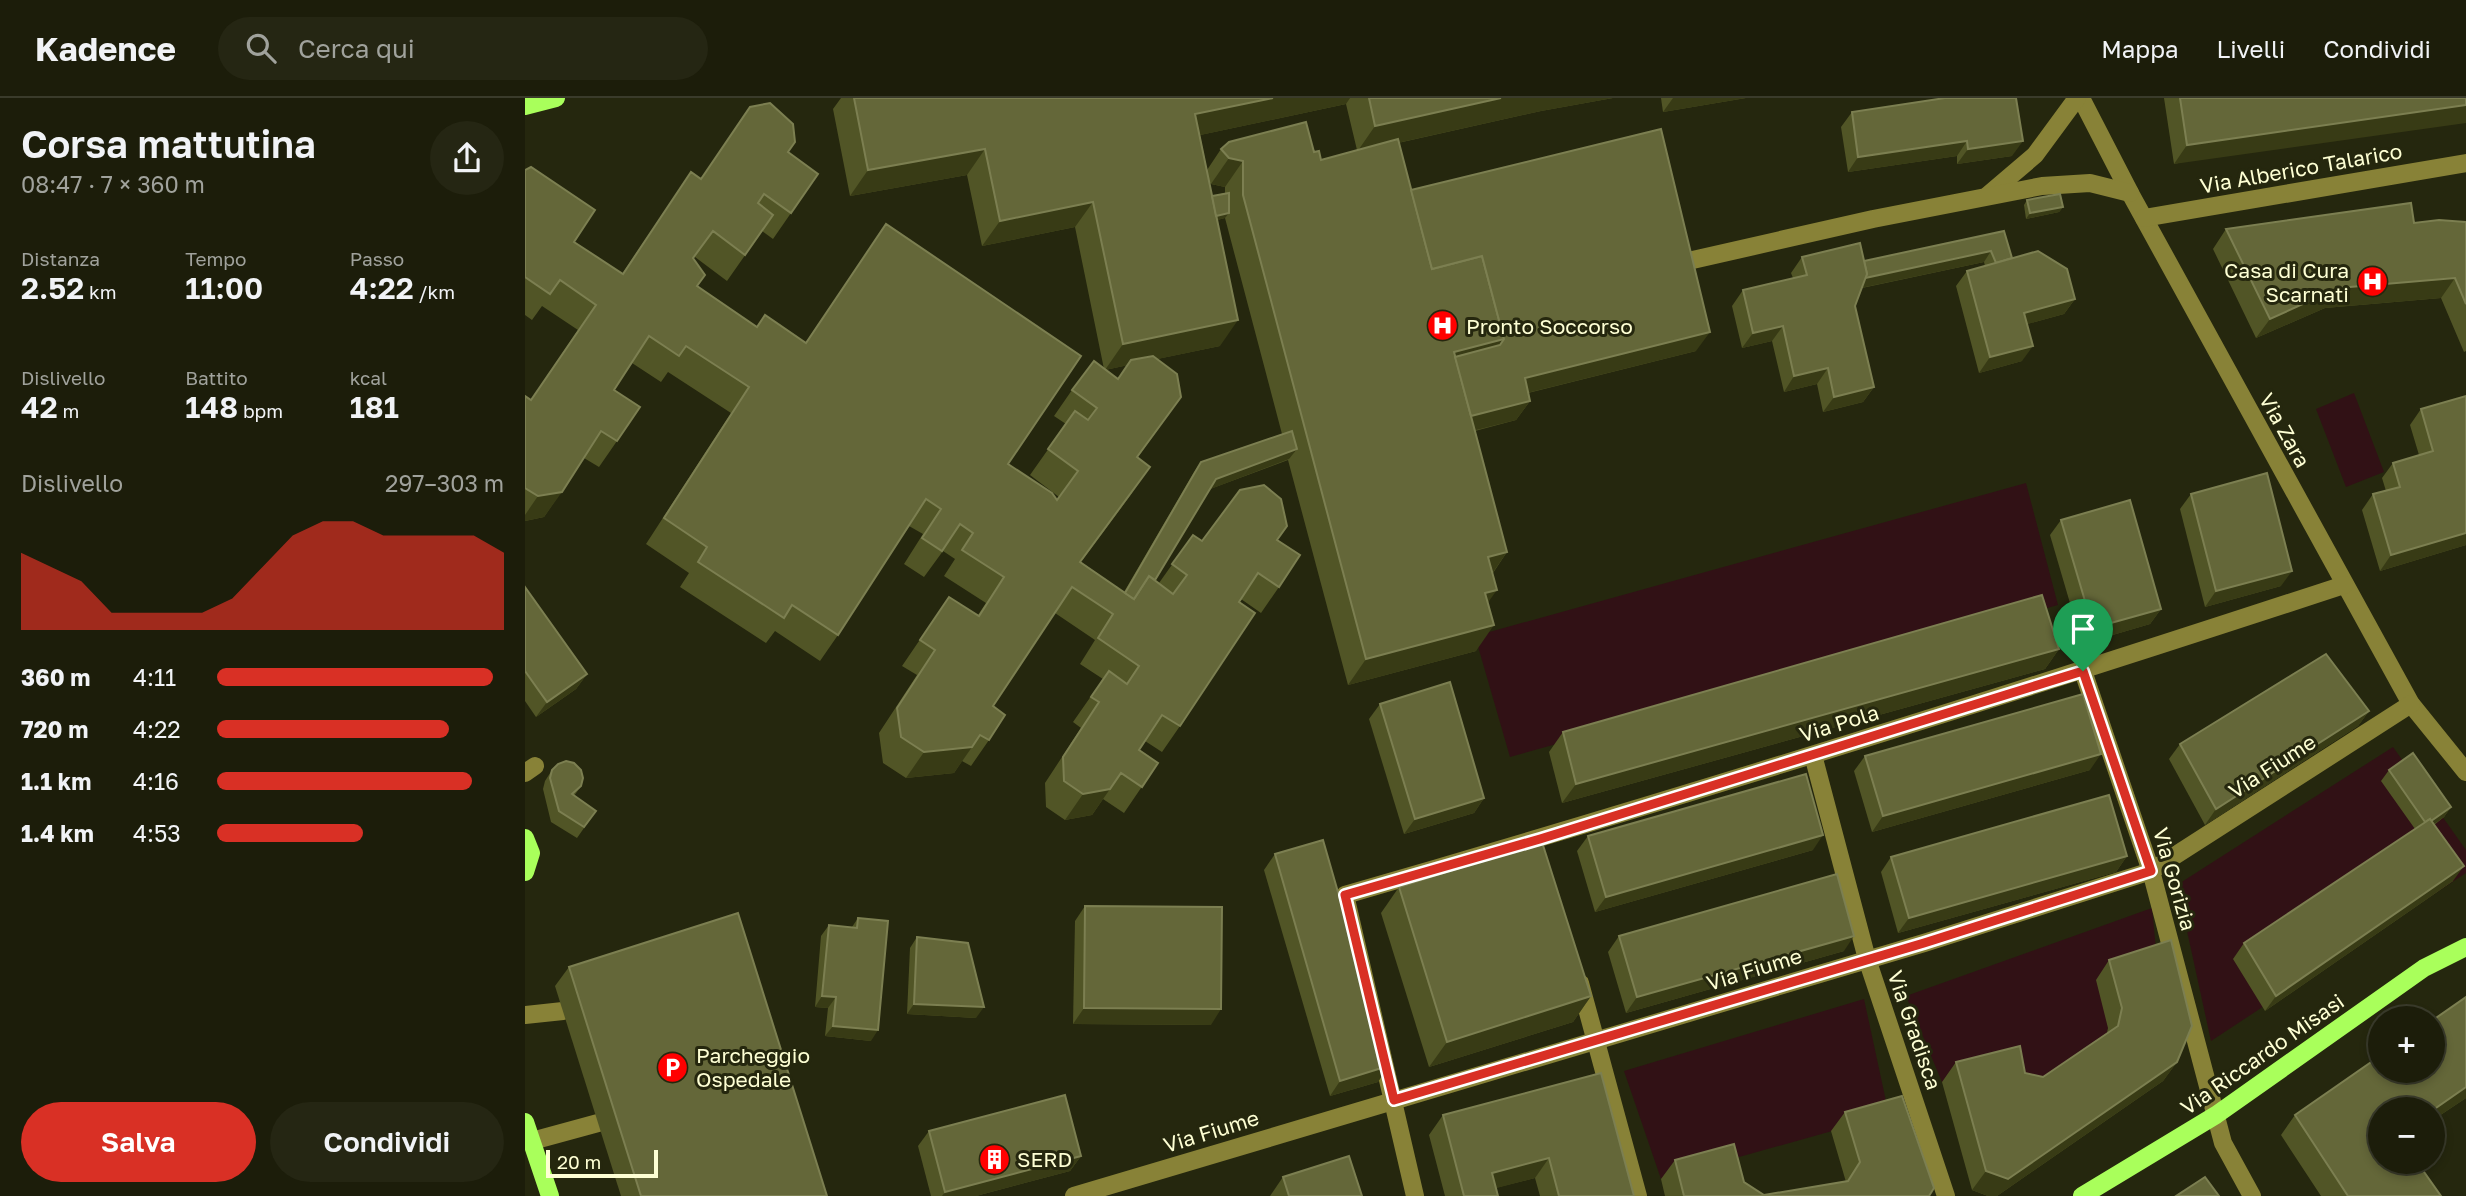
<!DOCTYPE html>
<html lang="it">
<meta charset="utf-8">
<style>
body{margin:0;font-family:"Golos Text",sans-serif;background:#252613;color:#f1f3f6;height:100vh;display:flex;flex-direction:column;font-size:26px;white-space:nowrap}
*{box-sizing:border-box;margin:0}
p{font-size:23px;color:#a0a29c}
.icon{flex:none;width:38px;height:38px;fill:none;stroke:currentColor;stroke-width:2;stroke-linecap:round;stroke-linejoin:round}
.map{position:relative;flex:1;overflow:hidden}
.sheet{display:flex;flex-direction:column;background:#1c1d0a;width:525px}
.sheet>*{flex:none}
.fabs{position:absolute;left:1843px;top:908px;display:grid;gap:14px}
.fabs a{display:grid;place-items:center;width:77px;height:77px;border-radius:50%;background:#1c1d0a;box-shadow:0 4px 10px #0003,0 0 0 2px #3a3b2b;font-size:35px}
.scale{position:absolute;left:21px;bottom:18px;width:112px;box-sizing:border-box;padding-left:7px;border:4px solid #feffd4;border-top:0;font-size:19px;line-height:24px;white-space:nowrap;color:#feffd4;-webkit-text-stroke:5px #25270e;paint-order:stroke}
.pin{position:absolute;display:grid;place-items:center;width:60px;height:60px;color:#fff;margin:-72px -30px;border-radius:50% 50% 50% 0;rotate:-45deg;box-shadow:0 0 7px #0007}
.pin .icon{rotate:45deg}
.round{display:grid;place-items:center;flex:none;width:74px;height:74px;border-radius:37px;background:#252613}
.overview{display:flex;align-items:center;justify-content:space-between;height:119px;padding:0 21px}
h1{font-size:38px;font-weight:600;line-height:52px}
.metrics{display:grid;grid-template-columns:repeat(3,1fr);gap:10px;height:119px;padding:7px 21px}
.metrics div{display:grid;align-content:center}
.metrics b{font-size:30px;font-weight:600}
.metrics small{font-size:19px;font-weight:400}
.metrics p{font-size:19px}
.chart{height:196px;padding:14px 21px}
.chart p{display:flex;justify-content:space-between}
.chart svg{width:100%;height:126px;margin-top:7px;fill:#d93025;opacity:.7}
.button{display:flex;gap:14px;margin-top:auto;padding:14px 21px}
.button a{flex:1;height:80px;border-radius:42px;background:#d93025;color:#fff;font-size:28px;font-weight:600;line-height:80px;text-align:center}
.button a+a{background:#252613;color:#f1f3f6}
ul{padding:0 21px;list-style:none;font-size:23px}
li{display:grid;grid-template-columns:112px 84px 1fr;align-items:center;height:52px}
li i{height:18px;border-radius:9px;background:#d93025}
header{display:flex;align-items:center;gap:42px;box-sizing:border-box;height:98px;padding:0 35px;background:#1c1d0a;border-bottom:2px solid #3a3b2b}
header strong{font-size:33px}
nav{display:flex;gap:38px;margin-inline-start:auto;font-size:24px}
.search{width:490px;height:63px;background:#252613;display:flex;align-items:center;gap:18px;box-sizing:border-box;padding:0 24px;border-radius:38px;color:#a0a29c;font-size:26px}
main{display:flex;flex:1;min-height:0}
.map>svg:first-child{display:block}
.green{fill:#311115}
.lines{fill:none;stroke-linecap:round;stroke-linejoin:round}
.minor{stroke:#888237;stroke-width:18}
.major{stroke:#a9ff5b;stroke-width:18}
.wall{fill:#515526;fill-rule:evenodd}
.shaded-wall{fill:#383b15}
.building{fill:#646739;stroke:#7c7f51;stroke-width:2}
.route-casing{stroke:#fff;stroke-width:14}
.route{stroke:#d93025;stroke-width:9}
.labels{text-anchor:middle;dominant-baseline:central;stroke-width:6;stroke-linejoin:round;paint-order:stroke}
.street-label{font-size:21px;fill:#feffd4;stroke:#25270e}
.poi-label{font-size:21px;fill:#feffd4;stroke:#25270e;text-anchor:start}
</style>
<header>
<strong>Kadence</strong>
<div class="search"><svg class="icon" aria-label="search" viewBox="0 0 24 24"><circle cx="10" cy="10" r="6"/><path d="M15 15l6 6"/></svg>Cerca qui</div>
<nav><a>Mappa</a><a>Livelli</a><a>Condividi</a></nav>
</header>
<main>
<section class="sheet">
<div class="overview"><div><h1>Corsa mattutina</h1><p>08:47 · 7 × 360 m</p></div><a class="round"><svg class="icon" aria-label="share" viewBox="0 0 24 24"><path d="M12 15V3M7 8l5-5 5 5M5 13v7h14v-7"/></svg></a></div>
<div class="metrics">
<div><p>Distanza</p><b>2.52<small> km</small></b></div>
<div><p>Tempo</p><b>11:00</b></div>
<div><p>Passo</p><b>4:22<small> /km</small></b></div>
</div>
<div class="metrics">
<div><p>Dislivello</p><b>42<small> m</small></b></div>
<div><p>Battito</p><b>148<small> bpm</small></b></div>
<div><p>kcal</p><b>181</b></div>
</div>
<div class="chart"><p><span>Dislivello</span>297–303 m</p>
<svg viewBox="0 0 160 44" preserveAspectRatio="none"><path d="M0 44V17L10 22L20 27L30 38L40 38L50 38L60 38L70 33L80 22L90 11L100 6L110 6L120 11L130 11L140 11L150 11L160 17V44z"/></svg>
</div>
<ul>
<li><b>360 m</b>4:11<i style="width:96%"></i></li>
<li><b>720 m</b>4:22<i style="width:81%"></i></li>
<li><b>1.1 km</b>4:16<i style="width:89%"></i></li>
<li><b>1.4 km</b>4:53<i style="width:51%"></i></li>
</ul>
<div class="button"><a>Salva</a><a>Condividi</a></div>
</section>
<div class="map">
<svg width="1941" height="1098" viewBox="0 0 1941 1098">
<rect width="100%" height="100%" fill="#25270e"/>
<g class="green">
<polygon points="1829,295 1859,374 1821,389 1791,311"/>
<polygon points="1501,385 1533,507 985,659 950,538"/>
<polygon points="1868,649 1941,752 1941,775 1686,943 1652,787"/>
<polygon points="1627,810 1632,862 1583,930 1579,947 1505,998 1417,984 1381,898"/>
<polygon points="1339,901 1364,1017 1136,1081 1099,973"/>
</g>
<g class="lines">
<g class="minor">
<polyline points="1556,0 1605,95 1886,606 1941,674"/>
<polyline points="1463,97 1510,57 1552,0"/>
<polyline points="1619,120 1941,65"/>
<polyline points="1150,166 1348,121 1517,88 1565,85 1605,95"/>
<polyline points="1558,573 1626,773 1698,1045 1727,1098"/>
<polyline points="1288,657 1342,861 1421,1098"/>
<polyline points="0,675 10,668"/>
<polyline points="1055,885 1113,1098"/>
<polyline points="0,917 38,913"/>
<polyline points="7,1043 73,1025"/>
<polyline points="549,1098 1399,845 1626,773 1886,606"/>
<path d="M 890,1098 L 820,797 C 1155,700 1487,596 1819,487"/>
</g>
<g class="major">
<polyline points="0,8 31,0"/>
<polyline points="0,740 6,755 0,774"/>
<polyline points="0,1024 25,1098"/>
<polyline points="1557,1098 1691,1017 1899,870 1941,849"/>
</g>
</g>
<g class="wall">
<path d="M 316,0 L 1088,0 L 1016,13 L 873,45 L 886,92 L 1171,253 L 1003,295 L 1005,303 L 991,322 L 950,333 L 982,454 L 968,475 L 963,505 L 951,553 L 823,587 L 763,362 L 685,391 L 630,482 L 634,485 L 668,437 L 677,443 L 752,442 L 754,489 L 736,515 L 716,501 L 655,628 L 637,654 L 620,643 L 614,652 L 633,665 L 599,715 L 578,701 L 567,717 L 540,722 L 521,709 L 520,685 L 556,630 L 548,624 L 578,581 L 555,566 L 570,542 L 530,515 L 468,608 L 464,642 L 446,668 L 437,663 L 429,675 L 381,680 L 358,665 L 354,635 L 392,577 L 377,568 L 424,499 L 453,517 L 461,505 L 419,478 L 430,461 L 418,453 L 399,479 L 379,466 L 398,436 L 384,428 L 313,537 L 295,563 L 250,533 L 241,545 L 155,489 L 164,475 L 121,446 L 206,315 L 143,274 L 136,284 L 107,265 L 89,292 L 92,343 L 74,369 L 59,360 L 19,419 L 0,423 L 0,298 L 6,302 L 53,232 L 17,208 L 7,222 L 0,217 L 0,72 L 49,144 L 97,176 L 166,74 L 176,81 L 225,9 L 263,54 L 293,76 L 248,141 L 237,133 L 202,183 L 170,159 L 168,161 L 172,188 L 232,229 L 281,244 L 361,126 L 483,366 L 532,402 L 534,399 L 505,377 L 541,326 L 529,318 L 547,292 L 579,271 L 550,129 L 457,148 L 442,77 L 325,98 L 308,11 ZM 821,6 L 832,52 L 796,62 L 789,54 L 696,51 L 682,72 L 675,37 ZM 684,84 L 686,86 L 700,89 L 700,95 L 687,98 ZM 700,120 L 757,336 L 676,364 L 669,374 L 599,494 L 556,464 L 607,395 L 613,359 L 638,324 L 632,261 L 695,248 L 692,122 ZM 603,267 L 593,281 L 580,272 Z"/>
<polygon points="1136,0 1221,0 1138,14"/>
<polygon points="1420,0 1487,58 1432,66 1432,58 1323,74 1316,29 1327,14"/>
<polygon points="1639,0 1941,0 1649,66"/>
<polygon points="1502,102 1538,109 1534,114 1501,121 1499,107"/>
<polygon points="1941,124 1941,253 1939,254 1916,200 1800,210 1731,240 1688,151 1701,131"/>
<polygon points="1479,133 1487,160 1550,201 1539,216 1502,226 1497,263 1454,275 1431,188 1442,173 1460,168 1459,164 1337,190 1330,208 1349,289 1338,304 1298,314 1292,286 1259,294 1247,243 1217,250 1207,208 1218,192 1268,180 1266,175 1277,159 1339,163"/>
<polygon points="1896,311 1941,447 1855,473 1837,412 1848,396 1861,393 1857,380 1868,365 1894,357 1885,327"/>
<polygon points="1666,396 1756,488 1680,509 1655,411"/>
<polygon points="1536,422 1636,511 1625,526 1557,546 1525,437"/>
<polygon points="0,489 62,576 51,591 11,619 0,603"/>
<polygon points="1534,551 1520,571 1037,705 1024,654 1038,634"/>
<polygon points="855,606 959,700 949,715 879,736 844,621"/>
<polygon points="1844,613 1833,628 1680,727 1644,661 1655,646"/>
<polygon points="1340,658 1565,672 1347,734 1329,673"/>
<polygon points="27,672 56,688 49,698 71,713 52,740 26,724 18,691 20,683"/>
<polygon points="1864,672 1926,709 1919,719 1909,727 1928,783 1740,913 1708,861 1719,845 1890,731 1856,683"/>
<polygon points="1063,738 1288,752 1070,814 1052,753"/>
<polygon points="750,756 863,968 853,984 805,998 739,772"/>
<polygon points="1602,758 1591,774 1373,835 1356,774 1366,759"/>
<polygon points="874,789 1066,898 1048,924 904,969 856,815"/>
<polygon points="560,808 686,927 548,926 550,823"/>
<polygon points="333,820 346,943 300,938 303,910 290,909 296,838 304,827 327,829"/>
<polygon points="1094,838 1319,853 1101,915 1083,854"/>
<polygon points="392,839 451,920 382,916 385,850"/>
<polygon points="1584,862 1652,964 1638,983 1472,1098 1463,1098 1447,1092 1417,984 1431,964 1500,975 1518,979 1582,935 1583,930 1571,882"/>
<polygon points="44,869 302,1098 96,1098 30,888"/>
<polygon points="1076,975 1109,1098 1015,1098 1010,1080 970,1090 973,1098 920,1098 904,1037 918,1017"/>
<polygon points="1941,1000 1908,1022 1908,1012 1855,1012 1916,1098 1796,1098 1756,1037 1770,1017"/>
<polygon points="1320,1014 1404,1098 1140,1098 1136,1081 1150,1062 1219,1084 1239,1097 1321,1084 1306,1033"/>
<polygon points="404,1033 556,1058 545,1073 451,1098 406,1098 393,1048"/>
<polygon points="758,1079 837,1098 745,1098"/>
</g>
<g class="shaded-wall">
<polygon points="748,0 825,0 821,6 652,42 670,16"/>
<polygon points="976,0 1088,0 1016,13 832,54 850,28"/>
<polygon points="1148,0 1221,0 1138,14"/>
<polygon points="1941,7 1941,25 1649,66 1662,47"/>
<polygon points="1442,43 1432,58 1323,74 1333,59"/>
<polygon points="1498,43 1487,58 1432,66 1443,51"/>
<polygon points="460,51 442,77 325,98 343,72"/>
<polygon points="704,60 718,63 700,89 686,86"/>
<polygon points="568,104 550,129 457,148 475,123"/>
<polygon points="1538,109 1534,114 1501,121 1505,115"/>
<polygon points="704,115 700,120 670,128 674,123"/>
<polygon points="1466,153 1459,164 1331,191 1339,180"/>
<polygon points="1930,180 1916,200 1800,210 1731,240 1745,221 1813,190"/>
<polygon points="1550,201 1539,216 1488,230 1499,215"/>
<polygon points="713,222 695,248 580,272 598,246"/>
<polygon points="1258,228 1247,243 1217,250 1228,235"/>
<polygon points="1185,234 1171,253 986,299 1000,280"/>
<polygon points="979,241 961,266 928,275 929,254"/>
<polygon points="1508,248 1497,263 1454,275 1465,259"/>
<polygon points="1303,270 1292,286 1259,294 1269,278"/>
<polygon points="1349,289 1338,304 1298,314 1309,299"/>
<polygon points="1005,303 991,322 927,338 940,319"/>
<polygon points="772,351 764,361 683,392 691,381"/>
<polygon points="625,369 607,395 537,489 555,464"/>
<polygon points="37,394 19,419 0,423 0,417 13,398"/>
<polygon points="1941,435 1941,447 1855,473 1866,457"/>
<polygon points="982,454 964,480 963,459"/>
<polygon points="1767,473 1756,488 1680,509 1691,493"/>
<polygon points="972,492 954,517 960,495"/>
<polygon points="1636,511 1625,526 1557,546 1568,530"/>
<polygon points="969,527 951,553 823,587 841,561"/>
<polygon points="1534,551 1520,571 1037,705 1051,686"/>
<polygon points="62,576 51,591 11,619 22,604"/>
<polygon points="1844,613 1833,628 1680,727 1691,711"/>
<polygon points="447,649 429,675 381,680 399,654"/>
<polygon points="1576,656 1565,672 1347,734 1358,718"/>
<polygon points="585,691 567,717 540,722 558,696"/>
<polygon points="959,700 949,715 879,736 890,721"/>
<polygon points="1926,709 1919,719 1894,737 1902,726"/>
<polygon points="1298,737 1288,752 1070,814 1081,799"/>
<polygon points="1602,758 1591,774 1373,835 1384,820"/>
<polygon points="1939,768 1928,783 1740,913 1751,898"/>
<polygon points="1329,838 1319,853 1101,915 1112,899"/>
<polygon points="297,898 311,899 303,910 290,909"/>
<polygon points="1066,898 1048,924 904,969 922,944"/>
<polygon points="389,906 459,909 451,920 382,916"/>
<polygon points="559,910 696,911 686,927 548,926"/>
<polygon points="308,928 353,932 346,943 300,938"/>
<polygon points="1652,964 1638,983 1472,1098 1463,1098 1447,1092 1461,1073"/>
<polygon points="863,968 853,984 805,998 815,983"/>
<polygon points="1941,989 1941,1000 1908,1022 1908,1012"/>
<polygon points="556,1058 545,1073 451,1098 417,1098 420,1094"/>
<polygon points="1024,1060 1010,1080 953,1095 967,1075"/>
</g>
<g class="building">
<polygon points="329,0 748,0 670,16 713,222 598,246 568,104 475,123 460,51 343,72"/>
<polygon points="844,0 976,0 850,28"/>
<polygon points="1420,0 1491,0 1498,43 1443,51 1442,43 1333,59 1327,14"/>
<polygon points="1655,0 1941,0 1941,7 1662,47"/>
<polygon points="245,5 268,26 270,44 263,54 293,76 266,115 239,96 233,105 248,117 220,157 188,133 168,160 180,177 172,188 232,229 240,217 281,245 361,126 556,258 483,366 527,395 532,402 553,373 523,351 550,313 563,322 572,310 547,292 569,263 593,281 606,262 628,258 652,276 656,299 612,359 625,369 555,464 609,501 624,478 648,496 662,477 647,466 668,437 677,443 715,392 739,387 756,401 762,428 752,442 775,457 754,489 733,475 714,504 730,515 655,628 637,617 614,652 633,665 617,689 596,675 585,691 558,696 539,683 538,659 574,604 566,599 584,573 602,586 614,568 573,540 588,516 547,489 468,608 480,617 464,642 455,637 447,649 399,654 376,639 372,610 410,552 395,542 424,499 454,518 479,479 437,452 448,435 435,426 417,453 397,440 416,411 401,401 313,537 267,507 259,520 173,464 182,449 139,420 224,289 161,248 154,258 124,238 89,292 115,309 92,343 76,333 37,394 13,398 0,390 0,298 6,302 71,207 35,182 25,196 0,179 0,72 6,69 70,112 49,144 98,176 166,74 176,81 225,9"/>
<polygon points="781,24 789,54 794,53 796,62 873,41 907,171 957,158 979,241 929,254 982,454 963,459 972,492 960,495 969,527 841,561 718,97 718,63 704,60 696,51 704,44"/>
<polygon points="1136,31 1185,234 1000,280 1005,303 946,318 930,259 975,247 979,241 957,158 907,171 886,92"/>
<polygon points="704,95 704,115 691,118 687,98"/>
<polygon points="1535,96 1538,109 1505,115 1502,102"/>
<polygon points="1886,105 1889,125 1914,122 1941,124 1941,206 1930,180 1813,190 1745,221 1701,131"/>
<polygon points="1479,133 1487,160 1471,165 1466,153 1340,180 1342,176 1339,163"/>
<polygon points="1335,145 1342,176 1330,208 1349,289 1309,299 1303,270 1269,278 1258,228 1228,235 1218,192 1282,177 1277,159"/>
<polygon points="1513,153 1542,171 1550,201 1499,215 1508,248 1465,259 1442,173"/>
<polygon points="1941,298 1941,435 1866,457 1848,396 1875,389 1868,365 1908,353 1896,311"/>
<polygon points="767,333 772,351 691,381 630,482 624,478 609,501 600,495 676,364"/>
<polygon points="1742,375 1767,473 1691,493 1666,396"/>
<polygon points="1605,402 1636,511 1568,530 1536,422"/>
<polygon points="0,489 62,576 22,604 0,573"/>
<polygon points="1517,497 1534,551 1051,686 1038,634"/>
<polygon points="1801,556 1844,613 1691,711 1655,646"/>
<polygon points="925,584 959,700 890,721 855,606"/>
<polygon points="1558,596 1576,656 1358,718 1340,658"/>
<polygon points="1888,655 1926,709 1906,723 1905,721 1900,724 1864,672"/>
<polygon points="41,663 49,665 56,672 58,680 56,688 47,696 71,713 59,729 34,713 25,680 27,672 33,666"/>
<polygon points="1281,676 1298,737 1081,799 1063,738"/>
<polygon points="1584,697 1602,758 1384,820 1366,759"/>
<polygon points="1905,721 1939,768 1751,898 1719,845"/>
<polygon points="798,742 863,968 815,983 750,756"/>
<polygon points="1017,744 1066,898 922,944 874,789"/>
<polygon points="1312,776 1329,838 1112,899 1094,838"/>
<polygon points="560,808 697,809 696,911 559,910"/>
<polygon points="213,815 302,1098 116,1098 44,869"/>
<polygon points="333,820 363,823 353,932 308,928 311,899 297,898 304,827 332,830"/>
<polygon points="392,839 443,845 459,909 389,906"/>
<polygon points="1646,842 1667,928 1652,964 1483,1081 1461,1073 1431,964 1495,948 1500,975 1518,979 1593,928 1597,910 1584,862"/>
<polygon points="1941,899 1941,989 1908,1012 1855,1012 1855,1064 1892,1064 1916,1098 1823,1098 1770,1017 1855,958 1855,973 1908,973 1908,922"/>
<polygon points="1076,975 1109,1098 1034,1098 1024,1060 967,1075 973,1098 939,1098 918,1017"/>
<polygon points="540,997 556,1058 420,1094 404,1033"/>
<polygon points="1377,998 1409,1090 1404,1098 1159,1098 1150,1062 1209,1046 1219,1084 1239,1097 1323,1083 1335,1064 1320,1014"/>
<polygon points="824,1058 837,1098 764,1098 758,1079"/>
<polygon points="1680,1079 1694,1098 1651,1098"/>
</g>
<g class="lines">
<defs>
<polygon id="route" points="1558,573 1626,773 1399,845 869,1002 820,797 1015,741"/>
</defs>
<use href="#route" class="route-casing"/>
<use href="#route" class="route"/>
</g>
<defs>
<symbol id="hospital-disc" viewBox="-11 -11 22 22"><circle r="9.5" fill="#f00" stroke="#25270e"/><path d="M-5-5h3v3.5h4V-5h3V5h-3V1.5h-4V5h-3Z" fill="#fff"/></symbol>
<symbol id="parking-disc" viewBox="-11 -11 22 22"><circle r="9.5" fill="#f00" stroke="#25270e"/><path d="M-3.5-5.5H1a3.5 3.5 0 0 1 0 7H-1V5.5H-3.5ZM-1-3.4V-.6H.8a1.4 1.4 0 0 0 0-2.8Z" fill="#fff"/></symbol>
<symbol id="building-disc" viewBox="-11 -11 22 22"><circle r="9.5" fill="#f00" stroke="#25270e"/><path d="M-4-6H4V6H1V3H-1V6H-4ZM-2.5-4.3h1.7v1.8h-1.7ZM.8-4.3h1.7v1.8H.8ZM-2.5-1h1.7V.8h-1.7ZM.8-1h1.7V.8H.8Z" fill="#fff"/></symbol>
</defs>
<g fill-rule="evenodd">
<use href="#hospital-disc" x="1830" y="166" width="35" height="35"/>
<use href="#hospital-disc" x="900" y="210" width="35" height="35"/>
<use href="#parking-disc" x="130" y="952" width="35" height="35"/>
<use href="#building-disc" x="452" y="1044" width="35" height="35"/>
</g>
<g class="labels">
<g class="street-label">
<text transform="translate(1776 70) rotate(-10)">Via Alberico Talarico</text>
<text transform="translate(1760 332) rotate(61)">Via Zara</text>
<text transform="translate(1314 625) rotate(-17)">Via Pola</text>
<text transform="translate(1747 668) rotate(-33)">Via Fiume</text>
<text transform="translate(1650 781) rotate(74)">Via Gorizia</text>
<text transform="translate(1229 871) rotate(-17)">Via Fiume</text>
<text transform="translate(1390 932) rotate(71)">Via Gradisca</text>
<text transform="translate(1737 956) rotate(-35)">Via Riccardo Misasi</text>
<text transform="translate(686 1033) rotate(-17)">Via Fiume</text>
</g>
<g class="poi-label">
<text x="1824" y="172" text-anchor="end">Casa di Cura<tspan x="1824" dy="24">Scarnati</tspan></text>
<text x="941" y="228">Pronto Soccorso</text>
<text x="171" y="957">Parcheggio<tspan x="171" dy="24">Ospedale</tspan></text>
<text x="492" y="1061">SERD</text>
</g>
</g>
</svg>
<div class="fabs">
<a>+</a>
<a>−</a>
</div>
<div class="scale">20 m</div>
<div class="pin" style="left:1558px;top:573px;background:#1e9e55"><svg class="icon" aria-label="arrive" viewBox="0 0 24 24"><path d="M6 21V4h12l-3 4 3 4H6"/></svg></div>
</div>
</main>
